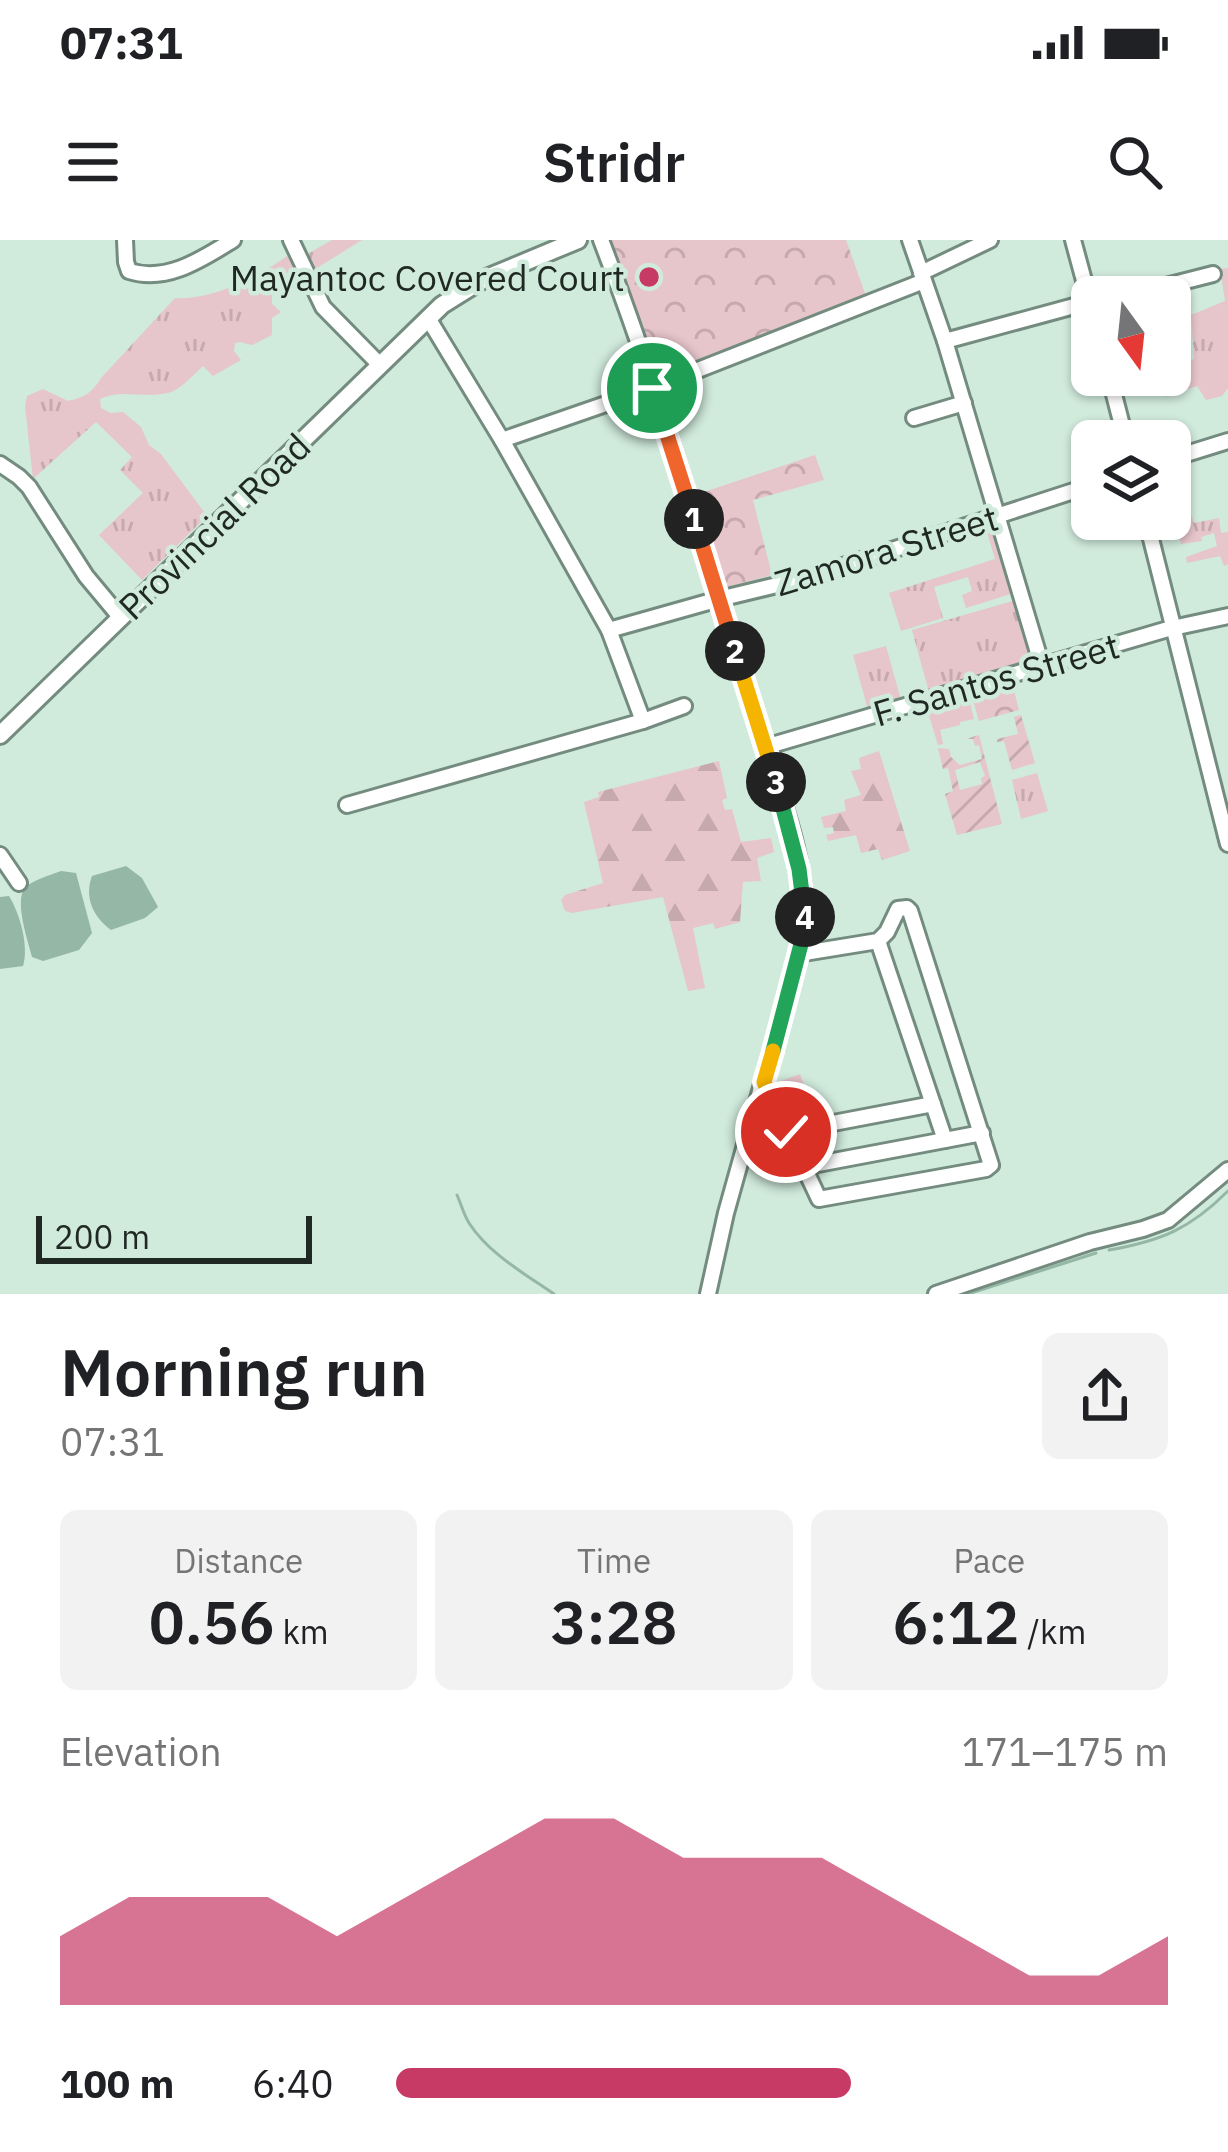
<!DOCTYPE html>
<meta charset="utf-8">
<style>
body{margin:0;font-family:"IBM Plex Sans",sans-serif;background:#f2f2f2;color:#202124;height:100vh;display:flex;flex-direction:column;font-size:45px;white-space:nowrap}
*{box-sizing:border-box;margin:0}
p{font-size:39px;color:#757577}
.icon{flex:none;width:66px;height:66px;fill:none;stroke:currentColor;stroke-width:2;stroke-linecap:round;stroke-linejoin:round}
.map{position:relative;height:1054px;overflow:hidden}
.panel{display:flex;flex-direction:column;background:#fff;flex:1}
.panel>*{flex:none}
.needle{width:78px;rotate:165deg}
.tools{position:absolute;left:1071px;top:36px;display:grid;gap:24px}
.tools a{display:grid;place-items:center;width:120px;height:120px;border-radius:18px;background:#fff;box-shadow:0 3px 9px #0004;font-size:60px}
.scale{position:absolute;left:36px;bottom:30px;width:276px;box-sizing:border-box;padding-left:12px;border:6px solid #1f2823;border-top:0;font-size:33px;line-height:42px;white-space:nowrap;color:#1f2823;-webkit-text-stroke:9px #d0eadc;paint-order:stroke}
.pin{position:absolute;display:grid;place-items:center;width:102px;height:102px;color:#fff;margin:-51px;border:6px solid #fff;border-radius:50%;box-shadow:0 3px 12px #0007}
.km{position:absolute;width:60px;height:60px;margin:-30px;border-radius:50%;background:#222;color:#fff;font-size:33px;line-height:60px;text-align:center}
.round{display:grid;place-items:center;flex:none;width:126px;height:126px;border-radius:18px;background:#f2f2f2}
.head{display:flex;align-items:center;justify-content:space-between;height:204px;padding:0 60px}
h1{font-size:66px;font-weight:600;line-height:90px}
.figures{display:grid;grid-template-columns:repeat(3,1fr);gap:18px;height:204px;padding:12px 60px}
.figures div{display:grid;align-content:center;border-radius:18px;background:#f2f2f2;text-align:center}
.figures b{font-size:60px;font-weight:600}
.figures small{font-size:33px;font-weight:400}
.figures p{font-size:33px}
.chart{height:336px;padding:24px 60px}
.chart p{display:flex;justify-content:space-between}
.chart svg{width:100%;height:216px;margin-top:12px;fill:#c83a66;opacity:.7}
ul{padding:0 60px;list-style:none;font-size:39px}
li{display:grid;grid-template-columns:192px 144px 1fr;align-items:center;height:90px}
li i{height:30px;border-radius:15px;background:#c83a66}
.status{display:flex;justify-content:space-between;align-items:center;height:84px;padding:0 60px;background:#fff;direction:ltr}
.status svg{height:33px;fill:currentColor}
header{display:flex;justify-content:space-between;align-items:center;height:156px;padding:0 60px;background:#fff;font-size:54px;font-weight:600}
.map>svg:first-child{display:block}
.grass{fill:url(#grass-tufts)}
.forest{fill:url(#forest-firs)}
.park{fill:url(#park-crowns)}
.garden{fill:url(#garden-furrows);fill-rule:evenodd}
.pitch{fill:#e6c5cb}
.water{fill:#95b7a5}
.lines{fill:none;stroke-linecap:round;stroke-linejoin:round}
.stream{stroke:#95b7a5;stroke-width:3}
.minor-casing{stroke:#748c7f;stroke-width:20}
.major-casing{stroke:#748c7f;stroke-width:22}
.minor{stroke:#fff;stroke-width:14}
.major{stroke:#fff;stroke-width:16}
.split-1-casing{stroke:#fff;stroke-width:24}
.split-2-casing{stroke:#fff;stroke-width:24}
.split-3-casing{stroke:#fff;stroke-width:24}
.split-4-casing{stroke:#fff;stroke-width:24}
.split-5-casing{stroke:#fff;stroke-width:24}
.split-6-casing{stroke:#fff;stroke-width:24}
.split-1{stroke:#f0652b;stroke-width:15}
.split-2{stroke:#f0652b;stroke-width:15}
.split-3{stroke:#f5b400;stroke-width:15}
.split-4{stroke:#22a559;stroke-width:15}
.split-5{stroke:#22a559;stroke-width:15}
.split-6{stroke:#f5b400;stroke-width:15}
.poi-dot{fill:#c83a66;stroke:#d0eadc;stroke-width:4.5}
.labels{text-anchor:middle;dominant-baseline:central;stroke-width:9;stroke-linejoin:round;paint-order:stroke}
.poi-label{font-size:36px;fill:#1f2823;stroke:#d0eadc;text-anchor:end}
.street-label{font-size:36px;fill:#1f2823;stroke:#d0eadc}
</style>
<div class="status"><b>07:31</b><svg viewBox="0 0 49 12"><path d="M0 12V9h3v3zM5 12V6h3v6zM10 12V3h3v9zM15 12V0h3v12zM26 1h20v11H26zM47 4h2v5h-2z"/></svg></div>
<header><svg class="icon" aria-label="menu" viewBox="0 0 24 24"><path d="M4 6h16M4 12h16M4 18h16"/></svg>Stridr<svg class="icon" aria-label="search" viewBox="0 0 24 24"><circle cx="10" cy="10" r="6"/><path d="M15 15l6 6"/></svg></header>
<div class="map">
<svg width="1228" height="1054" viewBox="0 0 1228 1054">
<defs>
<pattern id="grass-tufts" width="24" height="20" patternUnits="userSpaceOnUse" patternTransform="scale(3)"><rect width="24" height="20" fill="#e6c5cb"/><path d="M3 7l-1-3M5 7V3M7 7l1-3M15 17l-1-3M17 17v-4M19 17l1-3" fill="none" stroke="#c5a9ae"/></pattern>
<pattern id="forest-firs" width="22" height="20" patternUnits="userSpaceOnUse" patternTransform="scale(3)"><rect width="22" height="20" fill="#e6c5cb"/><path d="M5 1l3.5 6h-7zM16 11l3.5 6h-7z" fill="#c5a9ae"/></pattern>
<pattern id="park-crowns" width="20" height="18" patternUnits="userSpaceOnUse" patternTransform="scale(3)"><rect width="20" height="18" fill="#e6c5cb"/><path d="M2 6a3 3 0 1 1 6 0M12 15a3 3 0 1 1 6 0" fill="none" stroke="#c5a9ae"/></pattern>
<pattern id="garden-furrows" width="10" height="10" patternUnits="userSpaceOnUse" patternTransform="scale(3)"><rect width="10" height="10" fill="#e6c5cb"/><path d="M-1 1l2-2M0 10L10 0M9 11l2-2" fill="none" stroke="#c5a9ae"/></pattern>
</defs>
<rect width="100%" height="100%" fill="#d0eadc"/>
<g class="grass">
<polygon points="332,0 362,0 312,31 304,16"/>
<path d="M 291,13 L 302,34 L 272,53 L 272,64 L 281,72 L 272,78 L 272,95 L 252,105 L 240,102 L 235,103 L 234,111 L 241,120 L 213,136 L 203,126 C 194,134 182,148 171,152 C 146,160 124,148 100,159 L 101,168 L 111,173 L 123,172 L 141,187 L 149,205 L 161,214 L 207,276 L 142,340 L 99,295 L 143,253 L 120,230 L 132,217 L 96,182 L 33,239 L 25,166 L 27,156 L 43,149 L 68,161 C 85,157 92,153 101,138 L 175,58 C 213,61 262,35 291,13 Z"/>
<polygon points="1228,28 1228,148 1222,156 1206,160 1197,146 1165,157 1158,135 1170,135 1170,125 1194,119 1191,75 1225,61 1220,29"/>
<polygon points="1191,274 1194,283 1219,278 1221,293 1228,292 1228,324 1224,326 1220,316 1187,323 1186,317 1217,306 1214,293 1201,297 1202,301 1181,304 1178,292 1183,290 1179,276"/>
<polygon points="993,287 1014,353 966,368 962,355 972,351 968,337 934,347 943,378 901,391 889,353 995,319 986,289"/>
<polygon points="1016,360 1034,421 929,452 912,390"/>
<polygon points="886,406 901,460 868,470 853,415"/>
<polygon points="967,451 974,479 960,482 960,485 940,490 943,504 938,505 927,469 950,465 949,456"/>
<polygon points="1037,533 1048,571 1021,579 1012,540"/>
</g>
<g class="forest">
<polygon points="879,511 910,611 882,620 878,609 861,613 856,595 828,601 826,595 834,593 833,587 824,588 821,577 846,571 844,560 861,555 851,531 861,529 859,518"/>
<polygon points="719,521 727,558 722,560 725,570 732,569 741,602 771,598 774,612 757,618 761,641 743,642 740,682 715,689 713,683 693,688 705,748 688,751 663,657 572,673 565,671 561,660 565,655 603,643 584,562 599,557 598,552"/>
</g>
<g class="park">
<polygon points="608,0 846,0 867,59 656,142"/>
<polygon points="815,215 824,240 753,260 772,335 723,348 692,256"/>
<polygon points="1011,439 1019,470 979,481 970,450"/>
</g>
<g class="garden">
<polygon points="1021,475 1035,523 1012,530 1004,501 997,502 997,499 1018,494 1014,477"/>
<path d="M 979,495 L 1002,584 L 957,595 L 945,554 L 953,551 L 948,528 L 943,529 L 938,508 L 949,509 L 951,517 L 960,525 L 982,519 L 979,505 L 975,506 L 973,499 L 966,499 ZM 980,522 L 985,536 L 981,538 L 982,544 L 960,550 L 955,530 Z"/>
</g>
<polygon class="pitch" points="800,834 815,875 788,884 773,844"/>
<g class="water">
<path d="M 126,626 L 142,638 L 158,667 L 145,678 L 111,690 C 93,677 84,657 92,636 Z"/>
<path d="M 61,631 L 76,633 L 92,693 L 79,710 L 43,721 L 32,717 C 28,701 14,661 25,648 C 32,640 51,635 61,631 Z"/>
<path d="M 9,656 C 20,674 29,706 23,726 L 0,729 L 0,657 Z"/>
</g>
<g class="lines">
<g class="stream">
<polyline points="1065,0 1080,56"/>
<polyline points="1086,72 1092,95"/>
<polyline points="941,110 945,126"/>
<polyline points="731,124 908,55"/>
<polyline points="793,334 813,329"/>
<polyline points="1208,551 1211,567"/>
<path d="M 457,955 C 461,964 464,975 469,983 C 489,1014 525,1034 554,1054"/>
<path d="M 1109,1010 C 1161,1001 1190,989 1228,951"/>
<polyline points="968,1054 1096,1013"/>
</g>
<defs>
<g id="minor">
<path d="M 125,0 L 126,22 L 129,31 C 167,43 202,19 233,0"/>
<polyline points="291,0 323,67 379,124"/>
<path d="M 601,0 C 659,150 704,308 750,462 C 770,526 817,636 802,701 L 726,973 L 708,1054"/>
<polyline points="910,0 945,101 1042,426"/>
<polyline points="1073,0 1092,70"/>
<polyline points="921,33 990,0"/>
<polyline points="1123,57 1213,34"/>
<polyline points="428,78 502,200 609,390 643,481"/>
<polyline points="945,101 1089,62"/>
<polyline points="1109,135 1126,201"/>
<polyline points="914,178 964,163"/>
<polyline points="502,200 652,148 924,41"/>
<polyline points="1170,219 1228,201"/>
<polyline points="0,224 19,237 29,247 86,336 121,378"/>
<polyline points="1146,279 1228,604"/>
<polyline points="609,390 719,359 806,338 1092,245"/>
<polyline points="765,507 1168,389 1228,376"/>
<polyline points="347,565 643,481 684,466"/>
<polyline points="0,615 19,643"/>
<polyline points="878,701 945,900"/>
<polyline points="764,842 819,959 986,929 991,925 910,671 907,668 898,669 887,692 878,701 798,714"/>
<polyline points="786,892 933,864"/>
<polyline points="802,927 982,893"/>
<polyline points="936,1054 1090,1002 1143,989 1168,980 1228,930"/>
</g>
<polyline id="major" points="0,495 442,65 482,40 578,0"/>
</defs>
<use href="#minor" class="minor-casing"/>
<use href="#major" class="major-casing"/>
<use href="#minor" class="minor"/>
<use href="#major" class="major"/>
</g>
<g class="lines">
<defs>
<polyline id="split-1" points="652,148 694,279"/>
<polyline id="split-2" points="694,279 735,411"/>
<polyline id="split-3" points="735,411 776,542"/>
<polyline id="split-4" points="776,542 799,629 805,677"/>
<polyline id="split-5" points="773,811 805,689 805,677"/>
<polyline id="split-6" points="773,811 764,842 786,892"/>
</defs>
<use href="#split-1" class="split-1-casing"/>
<use href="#split-2" class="split-2-casing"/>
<use href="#split-3" class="split-3-casing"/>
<use href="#split-4" class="split-4-casing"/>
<use href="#split-5" class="split-5-casing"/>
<use href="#split-6" class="split-6-casing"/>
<use href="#split-1" class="split-1"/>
<use href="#split-2" class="split-2"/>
<use href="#split-3" class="split-3"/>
<use href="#split-4" class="split-4"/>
<use href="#split-5" class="split-5"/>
<use href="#split-6" class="split-6"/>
</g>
<circle class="poi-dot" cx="649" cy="37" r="12"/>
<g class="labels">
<g class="poi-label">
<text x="625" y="37">Mayantoc Covered Court</text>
</g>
<g class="street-label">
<text transform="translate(214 286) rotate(-44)">Provincial Road</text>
<text transform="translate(886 310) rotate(-17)">Zamora Street</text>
<text transform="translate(996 439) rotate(-16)">F. Santos Street</text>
</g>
</g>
</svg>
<div class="tools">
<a><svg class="needle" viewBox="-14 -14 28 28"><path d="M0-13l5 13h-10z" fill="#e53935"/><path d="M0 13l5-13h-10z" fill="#757577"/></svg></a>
<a><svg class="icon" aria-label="layers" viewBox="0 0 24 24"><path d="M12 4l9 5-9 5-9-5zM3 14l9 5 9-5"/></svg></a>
</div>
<div class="scale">200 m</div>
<div class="pin" style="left:652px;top:148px;background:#1e9e55"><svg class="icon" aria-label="arrive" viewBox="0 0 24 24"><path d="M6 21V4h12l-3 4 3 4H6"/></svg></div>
<div class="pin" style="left:786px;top:892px;background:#d93025"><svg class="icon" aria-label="check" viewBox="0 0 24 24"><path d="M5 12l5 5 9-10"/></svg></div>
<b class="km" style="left:694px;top:279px">1</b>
<b class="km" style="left:735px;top:411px">2</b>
<b class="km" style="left:776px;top:542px">3</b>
<b class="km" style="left:805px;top:677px">4</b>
</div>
<section class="panel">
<div class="head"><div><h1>Morning run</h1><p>07:31</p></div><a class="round"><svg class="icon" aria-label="share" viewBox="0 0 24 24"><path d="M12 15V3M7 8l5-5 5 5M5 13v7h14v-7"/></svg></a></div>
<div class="figures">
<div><p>Distance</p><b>0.56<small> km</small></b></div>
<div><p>Time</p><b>3:28</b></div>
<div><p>Pace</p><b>6:12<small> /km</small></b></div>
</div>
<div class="chart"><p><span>Elevation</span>171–175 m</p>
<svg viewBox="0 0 160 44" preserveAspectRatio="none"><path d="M0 44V30L10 22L20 22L30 22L40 30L50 22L60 14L70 6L80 6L90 14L100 14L110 14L120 22L130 30L140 38L150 38L160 30V44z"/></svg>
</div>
<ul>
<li><b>100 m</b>6:40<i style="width:59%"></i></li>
</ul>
</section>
